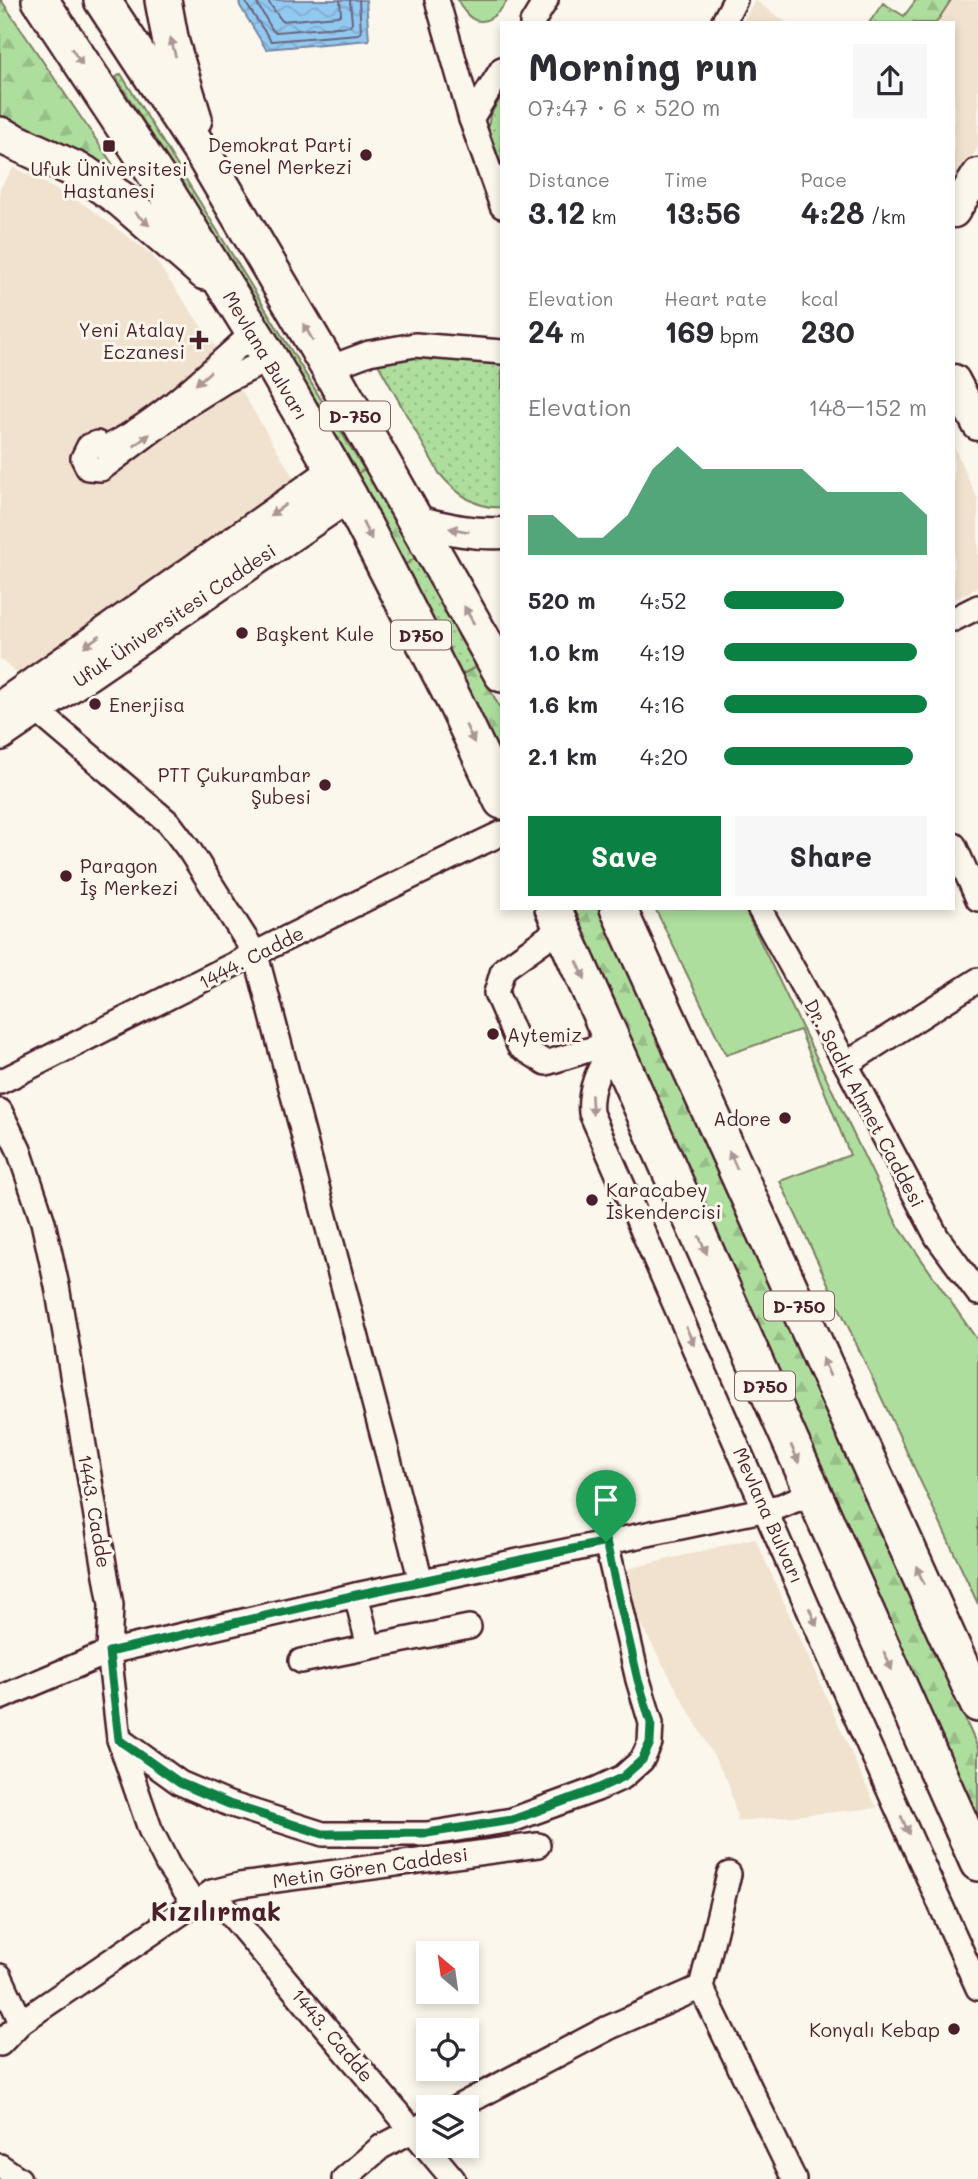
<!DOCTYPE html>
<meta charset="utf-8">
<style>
body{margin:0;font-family:Mali,sans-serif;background:#f7f7f7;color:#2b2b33;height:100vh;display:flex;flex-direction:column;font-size:26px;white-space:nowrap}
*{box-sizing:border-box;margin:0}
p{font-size:23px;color:#7c7c81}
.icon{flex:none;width:38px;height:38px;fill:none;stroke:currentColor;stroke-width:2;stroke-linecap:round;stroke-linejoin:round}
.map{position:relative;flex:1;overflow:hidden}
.side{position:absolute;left:500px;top:21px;width:455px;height:889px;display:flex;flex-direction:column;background:#fff;border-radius:0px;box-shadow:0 4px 10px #0003}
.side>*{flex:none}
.needle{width:46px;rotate:331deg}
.fabs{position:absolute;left:416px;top:1941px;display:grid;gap:14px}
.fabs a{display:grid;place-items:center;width:63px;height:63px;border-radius:0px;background:#fff;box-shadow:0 4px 10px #0003;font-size:35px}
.pin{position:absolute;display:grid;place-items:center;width:60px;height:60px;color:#fff;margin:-72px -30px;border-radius:50% 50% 50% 0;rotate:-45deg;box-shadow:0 0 7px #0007}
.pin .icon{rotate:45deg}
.round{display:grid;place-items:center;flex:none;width:74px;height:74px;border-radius:0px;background:#f7f7f7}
.head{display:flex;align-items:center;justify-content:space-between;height:119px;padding:0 28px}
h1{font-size:38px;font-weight:700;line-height:52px}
.metrics{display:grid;grid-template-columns:repeat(3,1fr);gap:10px;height:119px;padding:7px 28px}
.metrics div{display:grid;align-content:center}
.metrics b{font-size:30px;font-weight:700}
.metrics small{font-size:19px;font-weight:400}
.metrics p{font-size:19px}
.chart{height:196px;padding:14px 28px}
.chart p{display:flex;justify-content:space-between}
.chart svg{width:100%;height:126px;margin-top:7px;fill:#0b8043;opacity:.7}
.primary-button{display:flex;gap:14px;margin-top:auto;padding:14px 28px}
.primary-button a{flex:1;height:80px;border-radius:0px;background:#0b8043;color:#fff;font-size:28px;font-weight:700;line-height:80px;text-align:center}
.primary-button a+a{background:#f7f7f7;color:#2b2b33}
ul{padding:0 28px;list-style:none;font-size:23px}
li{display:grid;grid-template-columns:112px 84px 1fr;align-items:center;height:52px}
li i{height:18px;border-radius:9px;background:#0b8043}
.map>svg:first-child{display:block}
.built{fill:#f0e2ce}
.grass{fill:url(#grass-dots);stroke:#7c7e64;stroke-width:2}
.forest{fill:url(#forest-firs);stroke:#7c7e64;stroke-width:2}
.green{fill:#aede9e;stroke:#7c7e64;stroke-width:2}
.water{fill:url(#water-waves);stroke:#7585a2;stroke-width:2}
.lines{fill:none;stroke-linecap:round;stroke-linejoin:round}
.shore{stroke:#67637a;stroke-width:2}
.minor-casing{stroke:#4a1f2b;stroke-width:28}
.major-casing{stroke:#4a1f2b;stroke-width:35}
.highway-casing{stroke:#4a1f2b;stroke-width:40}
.minor{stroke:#fbf7ec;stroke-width:23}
.major{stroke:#fbf7ec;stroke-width:30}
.highway{stroke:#fbf7ec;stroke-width:35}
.oneway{fill:#ab9695}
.route-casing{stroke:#fff;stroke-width:14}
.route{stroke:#0b8043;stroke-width:9}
.poi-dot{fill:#4a1f2b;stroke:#fbf7ec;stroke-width:2.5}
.labels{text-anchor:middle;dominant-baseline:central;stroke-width:6;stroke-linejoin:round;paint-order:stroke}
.shield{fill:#fbf7ec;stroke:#7f6065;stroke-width:2}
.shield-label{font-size:18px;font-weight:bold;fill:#4a1f2b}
.poi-label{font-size:19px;fill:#4a1f2b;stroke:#fbf7ec;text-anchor:end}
.street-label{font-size:19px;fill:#4a1f2b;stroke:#fbf7ec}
.district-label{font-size:26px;font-weight:bold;fill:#4a1f2b;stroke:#fbf7ec}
</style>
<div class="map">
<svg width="978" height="2179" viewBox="0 0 978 2179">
<defs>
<pattern id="grass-dots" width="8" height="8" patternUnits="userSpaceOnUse" patternTransform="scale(1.75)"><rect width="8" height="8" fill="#aede9e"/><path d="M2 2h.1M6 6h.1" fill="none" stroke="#97be88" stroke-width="1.8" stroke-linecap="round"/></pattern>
<pattern id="forest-firs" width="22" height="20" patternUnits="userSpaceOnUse" patternTransform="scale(1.75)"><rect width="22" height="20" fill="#aede9e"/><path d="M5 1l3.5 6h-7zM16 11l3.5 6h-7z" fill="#97be88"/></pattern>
<pattern id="water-waves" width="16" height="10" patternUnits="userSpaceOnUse" patternTransform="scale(1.75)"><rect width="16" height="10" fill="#92c9f1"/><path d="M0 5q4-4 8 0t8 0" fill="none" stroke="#7faccf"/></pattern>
</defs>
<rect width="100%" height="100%" fill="#fbf7ec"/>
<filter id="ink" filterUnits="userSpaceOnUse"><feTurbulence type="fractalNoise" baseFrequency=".0143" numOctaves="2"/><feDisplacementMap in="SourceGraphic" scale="14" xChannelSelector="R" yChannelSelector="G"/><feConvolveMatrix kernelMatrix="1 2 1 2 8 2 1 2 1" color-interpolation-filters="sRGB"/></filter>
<g filter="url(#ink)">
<g class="built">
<polygon points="755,0 787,23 742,23"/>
<polygon points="951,0 978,0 978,147 954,184 954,23 936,23"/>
<polygon points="14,167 85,205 151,254 213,343 295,480 20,675 0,659 0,188"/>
<polygon points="954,447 978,500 978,588 954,600"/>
<polygon points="755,1538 864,1781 877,1808 738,1821 728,1782 623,1592 620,1571"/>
</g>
<g class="grass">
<polygon points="121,74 407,539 478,666 461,675 384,526 242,280 116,77"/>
<polygon points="502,96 502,170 488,129 490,115"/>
<path d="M 400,356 L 502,359 L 502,507 C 476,510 455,492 439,473 L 378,364 L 380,360 Z"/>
</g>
<g class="forest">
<polygon points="0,0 1,0 131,191 0,120"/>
<polygon points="916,0 951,0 936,23 869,23 883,3 904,16"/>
<polygon points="365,469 417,557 404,565 355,475"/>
<polygon points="478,666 502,712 502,761 461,675"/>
<polygon points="571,908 601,908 643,997 978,1748 978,1821"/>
</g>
<g class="green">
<path d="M 458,0 L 508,0 C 490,26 472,30 458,0 Z"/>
<polygon points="655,908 744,908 897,1224 978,1341 978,1604 780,1181 850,1155 800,1030 726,1055"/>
</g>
<polygon class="water" points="239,0 366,0 369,40 266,49 240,6"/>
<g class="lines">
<g class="shore">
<polyline points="246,0 247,5 271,41 359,34 361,31 359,0"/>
<polyline points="255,0 273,31 276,32 350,26 352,23 350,0"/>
<polyline points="267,0 282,21 338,16 341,14 340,0"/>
</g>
<defs>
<g id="minor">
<polyline points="437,0 471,119 502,206"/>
<polyline points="532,23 546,0"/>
<polyline points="723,23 735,0"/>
<polyline points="471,119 502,69"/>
<path d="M 254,332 C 210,371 159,423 105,448 L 97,443 L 89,446 L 83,458 L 88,468 L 101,469 L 185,406 L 225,381 L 270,359"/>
<polyline points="329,368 369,353 415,345 502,352"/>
<polyline points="954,619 978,607"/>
<polyline points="35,709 169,823 190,851 256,955 421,1581"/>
<polyline points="954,845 978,899"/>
<polyline points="759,908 846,1064 937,1237 978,1293"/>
<polyline points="562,927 505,968 502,973 496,993 519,1046 546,1063 614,1042"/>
<path d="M 614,1042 C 602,1065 588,1086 591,1113 L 852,1708 L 978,1988"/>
<polyline points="846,1064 978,980"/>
<path d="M 0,1082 C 167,998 333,913 502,833"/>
<polyline points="0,1111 19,1150 43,1222 57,1286 111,1605 109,1652 119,1739 150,1829 168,1865 195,1905"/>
<polyline points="356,1595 369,1647"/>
<polyline points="301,1661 469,1627"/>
<polyline points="0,1698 109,1652 356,1595 781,1506 812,1493"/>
<polyline points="119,1739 180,1783 229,1804 323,1834 427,1834 512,1820 597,1789 623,1777 642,1760 650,1743 651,1723 638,1680 606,1542"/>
<polyline points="212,1892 453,2179"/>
<polyline points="0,1976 21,2022"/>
<polyline points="701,1987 729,1874"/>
<polyline points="0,2044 21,2022 212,1892 240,1885 538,1845"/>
<polyline points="458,2107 608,2028 701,1987 794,2179"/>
<polyline points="0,2166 19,2179"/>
<polyline points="344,2179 381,2147 429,2122"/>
</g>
<g id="major">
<polyline points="954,212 978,174"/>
<polyline points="954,380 978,425"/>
<path d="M 416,521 C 445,528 472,535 502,533"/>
<polyline points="0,707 334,471"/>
<polyline points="0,735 349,496"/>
</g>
<g id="highway">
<polyline points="40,0 161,183 270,359 349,496 455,702 502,801"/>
<polyline points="102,0 206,159 329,368 502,674"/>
<polyline points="163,0 171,43 194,119"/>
<polyline points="0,135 85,174 122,200 205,272"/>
<polyline points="553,908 978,1863"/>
<polyline points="618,908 978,1704"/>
</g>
</defs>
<use href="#minor" class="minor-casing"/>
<use href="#major" class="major-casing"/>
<use href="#highway" class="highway-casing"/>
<use href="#minor" class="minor"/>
<use href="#major" class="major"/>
<use href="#highway" class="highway"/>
</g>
<defs><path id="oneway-solid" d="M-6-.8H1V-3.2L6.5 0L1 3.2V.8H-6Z" transform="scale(1.75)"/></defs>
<g class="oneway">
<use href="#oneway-solid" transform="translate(173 47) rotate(-105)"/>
<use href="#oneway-solid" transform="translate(77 57) rotate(57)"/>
<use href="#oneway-solid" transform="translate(142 219) rotate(42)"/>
<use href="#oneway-solid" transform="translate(308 332) rotate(-120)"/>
<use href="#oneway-solid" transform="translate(203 378) rotate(138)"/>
<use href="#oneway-solid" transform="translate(142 440) rotate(-37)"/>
<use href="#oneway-solid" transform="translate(278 510) rotate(145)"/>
<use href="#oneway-solid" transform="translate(459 530) rotate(-170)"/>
<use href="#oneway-solid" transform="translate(367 531) rotate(63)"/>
<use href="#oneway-solid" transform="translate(469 615) rotate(-119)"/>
<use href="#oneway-solid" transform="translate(92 641) rotate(145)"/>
<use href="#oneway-solid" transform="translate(470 734) rotate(65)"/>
<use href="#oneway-solid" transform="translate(581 970) rotate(66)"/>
<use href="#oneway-solid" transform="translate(592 1105) rotate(86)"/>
<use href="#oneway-solid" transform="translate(733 1160) rotate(-114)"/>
<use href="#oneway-solid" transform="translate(703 1245) rotate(66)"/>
<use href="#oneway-solid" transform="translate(690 1336) rotate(66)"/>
<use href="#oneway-solid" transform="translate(826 1367) rotate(-114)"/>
<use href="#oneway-solid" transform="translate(795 1454) rotate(66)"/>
<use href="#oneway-solid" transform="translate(920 1575) rotate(-114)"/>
<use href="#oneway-solid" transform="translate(813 1617) rotate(67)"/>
<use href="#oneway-solid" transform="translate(888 1661) rotate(66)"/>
<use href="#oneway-solid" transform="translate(905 1825) rotate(66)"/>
</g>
</g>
<g class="lines" filter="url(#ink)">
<defs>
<polygon id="route" points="606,1542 638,1680 651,1723 650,1743 642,1760 623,1777 597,1789 512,1820 427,1833 323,1834 229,1804 180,1783 119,1740 109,1652 356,1595"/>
</defs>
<use href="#route" class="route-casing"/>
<use href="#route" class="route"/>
</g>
<g class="poi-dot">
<rect x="102" y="139" width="14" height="14" rx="3.5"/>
<circle cx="366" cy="155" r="7"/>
<path d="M195.5 329.5h7v7h7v7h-7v7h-7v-7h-7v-7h7z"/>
<circle cx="242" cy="633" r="7"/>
<circle cx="95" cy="704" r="7"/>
<circle cx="325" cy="785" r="7"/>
<circle cx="66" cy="876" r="7"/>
<circle cx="493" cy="1034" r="7"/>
<circle cx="785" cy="1118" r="7"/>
<circle cx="592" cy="1200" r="7"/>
<circle cx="954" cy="2029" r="7"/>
</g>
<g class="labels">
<g class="shield">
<rect x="320" y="401.5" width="70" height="29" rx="5"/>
<rect x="391" y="620.5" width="60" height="29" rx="5"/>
<rect x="764" y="1291.5" width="70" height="29" rx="5"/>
<rect x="735" y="1371.5" width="60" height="29" rx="5"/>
</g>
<g class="shield-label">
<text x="355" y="416">D-750</text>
<text x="421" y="635">D750</text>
<text x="799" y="1306">D-750</text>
<text x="765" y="1386">D750</text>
</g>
<g class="poi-label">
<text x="352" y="144">Demokrat Parti<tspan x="352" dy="22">Genel Merkezi</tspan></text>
<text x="109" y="168" text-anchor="middle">Ufuk Üniversitesi<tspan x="109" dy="22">Hastanesi</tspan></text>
<text x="185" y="329">Yeni Atalay<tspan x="185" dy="22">Eczanesi</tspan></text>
<text x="256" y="633" text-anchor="start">Başkent Kule</text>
<text x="109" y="704" text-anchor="start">Enerjisa</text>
<text x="311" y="774">PTT Çukurambar<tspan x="311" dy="22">Şubesi</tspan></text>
<text x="80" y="865" text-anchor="start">Paragon<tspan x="80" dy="22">İş Merkezi</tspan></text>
<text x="507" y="1034" text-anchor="start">Aytemiz</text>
<text x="771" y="1118">Adore</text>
<text x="606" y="1189" text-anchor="start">Karacabey<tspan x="606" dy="22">İskendercisi</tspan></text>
<text x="940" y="2029">Konyalı Kebap</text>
</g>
<g class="street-label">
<text transform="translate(266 355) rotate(59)">Mevlana Bulvarı</text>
<text transform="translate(174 615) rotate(-34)">Ufuk Üniversitesi Caddesi</text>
<text transform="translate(251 957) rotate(-27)">1444. Cadde</text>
<text transform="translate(865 1103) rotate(62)">Dr. Sadık Ahmet Caddesi</text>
<text transform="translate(95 1511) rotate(80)">1443. Cadde</text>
<text transform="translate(769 1515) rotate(66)">Mevlana Bulvarı</text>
<text transform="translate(370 1867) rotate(-8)">Metin Gören Caddesi</text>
<text transform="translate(333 2035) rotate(50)">1443. Cadde</text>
</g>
<g class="district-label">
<text x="216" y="1911">Kızılırmak</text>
</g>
</g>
</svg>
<div class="fabs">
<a><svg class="needle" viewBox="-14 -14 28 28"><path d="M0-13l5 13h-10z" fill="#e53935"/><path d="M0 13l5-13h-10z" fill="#7c7c81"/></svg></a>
<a><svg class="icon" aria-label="locate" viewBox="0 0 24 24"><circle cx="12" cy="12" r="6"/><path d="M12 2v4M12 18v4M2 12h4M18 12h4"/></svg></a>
<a><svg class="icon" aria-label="layers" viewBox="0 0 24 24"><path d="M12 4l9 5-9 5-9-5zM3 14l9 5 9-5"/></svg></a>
</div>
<div class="pin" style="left:606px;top:1542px;background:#1e9e55"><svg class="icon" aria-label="arrive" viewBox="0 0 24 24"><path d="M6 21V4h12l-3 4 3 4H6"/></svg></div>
<section class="side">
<div class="head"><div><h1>Morning run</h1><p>07:47 · 6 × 520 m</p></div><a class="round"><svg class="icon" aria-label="share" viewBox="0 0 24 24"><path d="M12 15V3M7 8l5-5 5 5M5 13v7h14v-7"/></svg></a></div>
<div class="metrics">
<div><p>Distance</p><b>3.12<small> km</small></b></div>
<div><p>Time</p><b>13:56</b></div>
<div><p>Pace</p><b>4:28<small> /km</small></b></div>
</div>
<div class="metrics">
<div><p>Elevation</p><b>24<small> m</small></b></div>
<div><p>Heart rate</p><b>169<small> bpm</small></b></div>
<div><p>kcal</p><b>230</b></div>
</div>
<div class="chart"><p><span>Elevation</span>148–152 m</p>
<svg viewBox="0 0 160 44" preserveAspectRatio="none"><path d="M0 44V30L10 30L20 38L30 38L40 30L50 14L60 6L70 14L80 14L90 14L100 14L110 14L120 22L130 22L140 22L150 22L160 30V44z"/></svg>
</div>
<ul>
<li><b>520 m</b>4:52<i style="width:59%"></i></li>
<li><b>1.0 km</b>4:19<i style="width:95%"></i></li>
<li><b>1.6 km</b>4:16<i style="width:100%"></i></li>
<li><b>2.1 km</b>4:20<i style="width:93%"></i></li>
</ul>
<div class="primary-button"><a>Save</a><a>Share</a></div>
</section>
</div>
